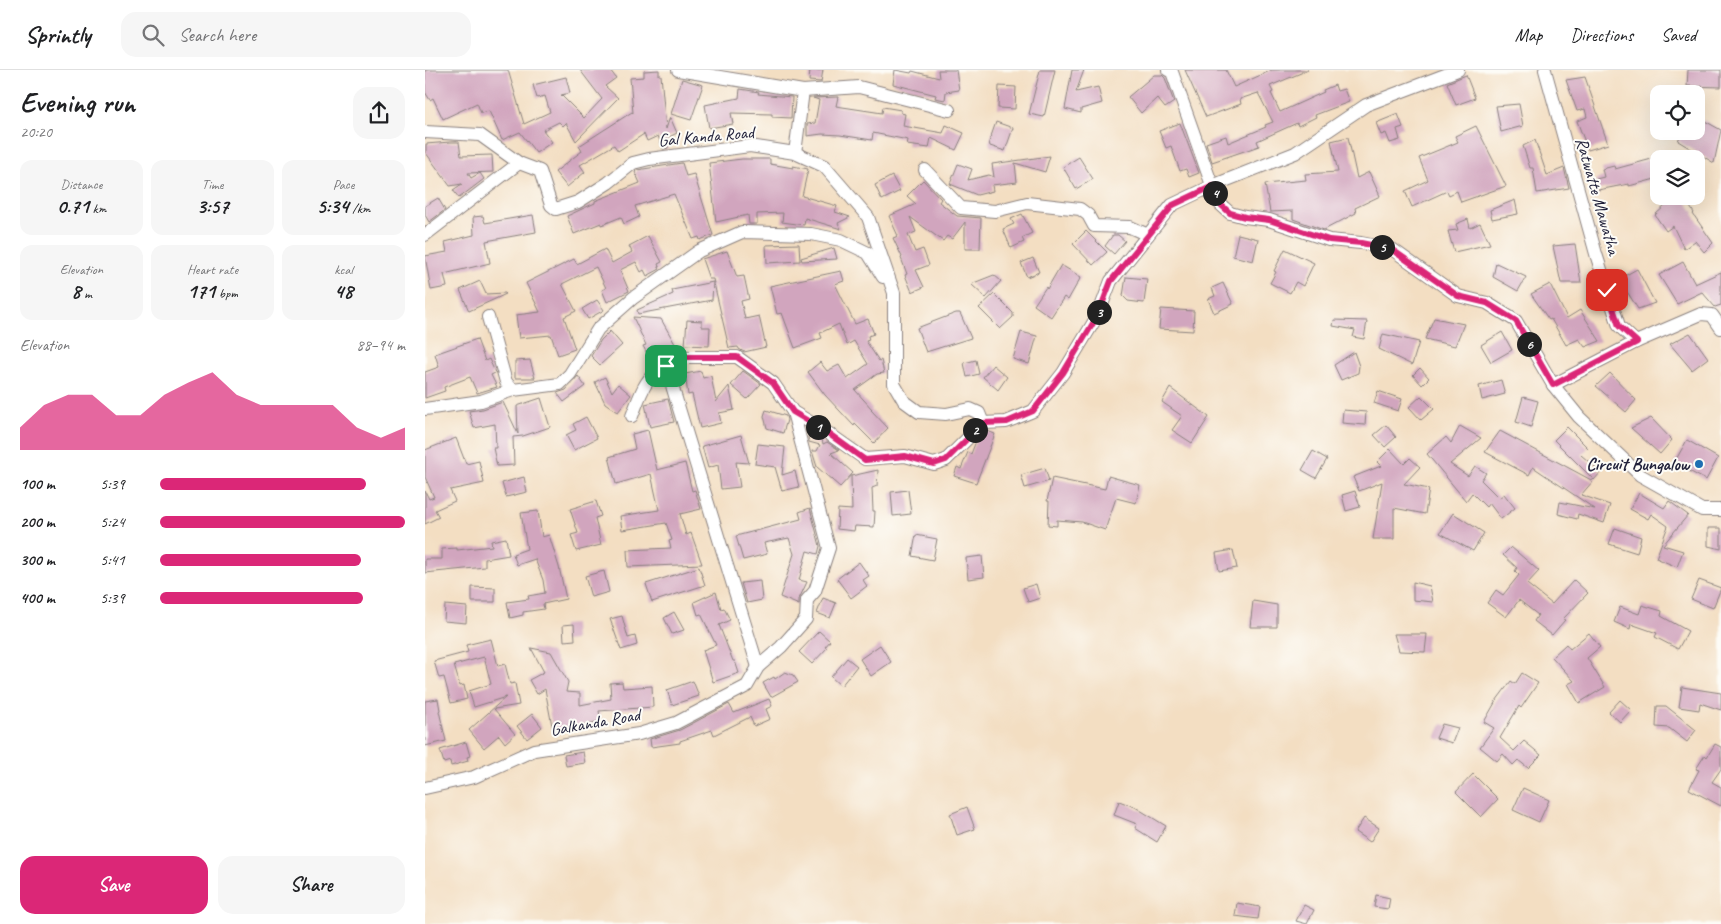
<!DOCTYPE html>
<meta charset="utf-8">
<style>
body{margin:0;font-family:Caveat,sans-serif;background:#f6f6f6;color:#202124;height:100vh;display:flex;flex-direction:column;font-size:19px;white-space:nowrap}
*{box-sizing:border-box;margin:0}
p{font-size:16px;color:#757577}
.icon{flex:none;width:28px;height:28px;fill:none;stroke:currentColor;stroke-width:2;stroke-linecap:round;stroke-linejoin:round}
.map{position:relative;flex:1;overflow:hidden}
.panel{display:flex;flex-direction:column;background:#fff;width:425px}
.panel>*{flex:none}
.controls{position:absolute;left:1225px;top:15px;display:grid;gap:10px}
.controls a{display:grid;place-items:center;width:55px;height:55px;border-radius:10px;background:#fff;box-shadow:0 5px 20px #0002;font-size:25px}
.pin{position:absolute;display:grid;place-items:center;width:42px;height:42px;color:#fff;margin:-21px;border-radius:10px;box-shadow:0 2px 8px #0006}
.km{position:absolute;width:25px;height:25px;margin:-12px;border-radius:50%;background:#222;color:#fff;font-size:14px;line-height:25px;text-align:center}
.round{display:grid;place-items:center;flex:none;width:52px;height:52px;border-radius:15px;background:#f6f6f6}
.headline{display:flex;align-items:center;justify-content:space-between;height:85px;padding:0 20px}
h1{font-size:28px;font-weight:800;line-height:38px}
.figures{display:grid;grid-template-columns:repeat(3,1fr);gap:8px;height:85px;padding:5px 20px}
.figures div{display:grid;align-content:center;border-radius:12px;background:#f6f6f6;text-align:center}
.figures b{font-size:21px;font-weight:800}
.figures small{font-size:14px;font-weight:400}
.figures p{font-size:14px}
.chart{height:140px;padding:10px 20px}
.chart p{display:flex;justify-content:space-between}
.chart svg{width:100%;height:90px;margin-top:5px;fill:#db2777;opacity:.7}
.button{display:flex;gap:10px;margin-top:auto;padding:10px 20px}
.button a{flex:1;height:58px;border-radius:15px;background:#db2777;color:#fff;font-size:20px;font-weight:800;line-height:58px;text-align:center}
.button a+a{background:#f6f6f6;color:#202124}
ul{padding:0 20px;list-style:none;font-size:16px}
li{display:grid;grid-template-columns:80px 60px 1fr;align-items:center;height:38px}
li i{height:12px;border-radius:6px;background:#db2777}
header{display:flex;align-items:center;gap:30px;box-sizing:border-box;height:70px;padding:0 25px;background:#fff;border-bottom:1px solid #e0e0e0}
header strong{font-size:24px}
nav{display:flex;gap:28px;margin-inline-start:auto;font-size:18px}
.search{width:350px;height:45px;background:#f6f6f6;display:flex;align-items:center;gap:12px;box-sizing:border-box;padding:0 18px;border-radius:15px;color:#757577;font-size:19px}
main{display:flex;flex:1;min-height:0}
.map>svg:first-child{display:block}
.building{fill:#d1a5be}
.lines{fill:none;stroke-linecap:round;stroke-linejoin:round}
.minor-casing{stroke:#8a807e;stroke-width:14}
.minor{stroke:#fff;stroke-width:12}
.route-casing{stroke:#fff;stroke-width:10}
.route{stroke:#db2777;stroke-width:6}
.poi-dot{fill:#1f6fb2;stroke:#fdfcf7;stroke-width:2}
.labels{text-anchor:middle;dominant-baseline:central;stroke-width:4;stroke-linejoin:round;paint-order:stroke}
.street-label{font-size:18px;fill:#22223b;stroke:#fdfcf7}
.poi-label{font-size:18px;font-weight:bold;fill:#22223b;stroke:#fdfcf7;text-anchor:end}
</style>
<header>
<strong>Sprintly</strong>
<div class="search"><svg class="icon" aria-label="search" viewBox="0 0 24 24"><circle cx="10" cy="10" r="6"/><path d="M15 15l6 6"/></svg>Search here</div>
<nav><a>Map</a><a>Directions</a><a>Saved</a></nav>
</header>
<main>
<section class="panel">
<div class="headline"><div><h1>Evening run</h1><p>20:20</p></div><a class="round"><svg class="icon" aria-label="share" viewBox="0 0 24 24"><path d="M12 15V3M7 8l5-5 5 5M5 13v7h14v-7"/></svg></a></div>
<div class="figures">
<div><p>Distance</p><b>0.71<small> km</small></b></div>
<div><p>Time</p><b>3:57</b></div>
<div><p>Pace</p><b>5:34<small> /km</small></b></div>
</div>
<div class="figures">
<div><p>Elevation</p><b>8<small> m</small></b></div>
<div><p>Heart rate</p><b>171<small> bpm</small></b></div>
<div><p>kcal</p><b>48</b></div>
</div>
<div class="chart"><p><span>Elevation</span>88–94 m</p>
<svg viewBox="0 0 160 44" preserveAspectRatio="none"><path d="M0 44V33L10 22L20 17L30 17L40 27L50 27L60 17L70 11L80 6L90 17L100 22L110 22L120 22L130 22L140 33L150 38L160 33V44z"/></svg>
</div>
<ul>
<li><b>100 m</b>5:39<i style="width:84%"></i></li>
<li><b>200 m</b>5:24<i style="width:100%"></i></li>
<li><b>300 m</b>5:41<i style="width:82%"></i></li>
<li><b>400 m</b>5:39<i style="width:83%"></i></li>
</ul>
<div class="button"><a>Save</a><a>Share</a></div>
</section>
<div class="map">
<svg width="1296" height="854" viewBox="0 0 1296 854">
<rect width="100%" height="100%" fill="#fdfcf7"/>
<filter id="ink" filterUnits="userSpaceOnUse"><feTurbulence type="fractalNoise" baseFrequency=".02" numOctaves="2"/><feDisplacementMap in="SourceGraphic" scale="10" xChannelSelector="R" yChannelSelector="G"/><feConvolveMatrix kernelMatrix="1 2 1 2 8 2 1 2 1" color-interpolation-filters="sRGB"/></filter>
<filter id="wash" filterUnits="userSpaceOnUse"><feTurbulence type="fractalNoise" baseFrequency=".0096" numOctaves="4" result="noise"/><feDisplacementMap in="SourceGraphic" scale="20" xChannelSelector="R" yChannelSelector="G"/><feGaussianBlur stdDeviation="1.12" result="paint"/><feColorMatrix in="noise" values="0 0 0 0 0 0 0 0 0 0 0 0 0 0 0 0 0 1.4 0 .05"/><feComposite in="paint" operator="in"/></filter>
<g filter="url(#wash)">
<rect width="100%" height="100%" fill="#f3dec2"/>
<g id="blocks">
<g class="building">
<polygon points="0,0 83,0 99,54 125,42 120,26 112,28 108,15 141,7 145,23 136,25 159,48 177,29 155,0 185,0 191,8 180,16 193,28 151,71 141,53 138,56 134,52 118,60 127,72 111,83 95,62 77,70 64,41 56,43 52,33 18,49 8,28 5,30 0,22"/>
<polygon points="234,0 234,5 236,5 241,59 245,47 252,63 242,68 243,78 238,79 233,66 222,71 219,64 193,81 189,75 155,95 160,102 142,117 130,102 157,81 154,76 207,42 208,43 205,8 219,7 219,1"/>
<polygon points="385,0 398,0 396,12 384,11"/>
<polygon points="470,0 486,3 487,1 514,8 513,0 531,0 534,20 521,22 520,30 510,28 511,25 468,14"/>
<polygon points="615,0 630,0 619,47 604,44"/>
<polygon points="647,0 659,0 651,22 673,17 677,33 656,39 656,43 640,39"/>
<polygon points="760,0 801,0 809,17 847,0 883,0 845,16 848,22 846,23 855,42 899,22 898,20 910,15 912,21 919,19 924,32 890,45 891,47 873,56 872,53 832,71 834,76 787,92 781,73 801,66 803,73 841,57 840,55 848,52 833,23 815,29 816,34 781,47"/>
<polygon points="1263,0 1296,0 1296,17 1262,16"/>
<polygon points="729,5 737,5 740,8 749,32 740,38 732,28 716,43 703,27"/>
<polygon points="1041,5 1050,28 1031,35 1022,13"/>
<polygon points="1160,7 1183,74 1163,80 1152,51 1162,47 1160,39 1152,41 1141,10"/>
<polygon points="257,9 278,15 266,50 246,44"/>
<polygon points="574,16 591,17 590,39 573,38"/>
<polygon points="315,19 334,22 333,24 367,27 366,48 347,47 347,44 306,43 308,54 284,58 280,35 314,28"/>
<polygon points="413,27 411,36 457,43 458,37 476,40 476,43 480,44 478,56 518,63 521,55 539,63 531,80 506,68 504,78 482,75 483,70 448,63 447,70 415,65 397,64 382,66 382,54 390,53 394,30 388,28"/>
<polygon points="1094,34 1098,56 1076,62 1071,36"/>
<polygon points="973,44 978,57 972,59 975,70 965,73 961,63 956,65 951,53"/>
<polygon points="1278,50 1296,60 1289,93 1253,71 1257,61 1272,61 1275,63"/>
<polygon points="571,52 588,58 580,81 565,76 564,72"/>
<polygon points="755,53 774,103 764,107 761,99 755,101 746,76 741,78 734,61"/>
<polygon points="1051,56 1081,116 1036,132 1032,121 1024,125 1022,121 987,137 980,121 1003,110 994,88 1033,72 1030,66"/>
<polygon points="923,67 932,108 944,102 955,126 930,138 931,143 899,160 868,149 868,141 845,142 840,114 881,110 880,104 913,102 906,71"/>
<polygon points="1110,70 1122,105 1139,98 1144,118 1112,123 1108,98 1105,98 1098,76"/>
<polygon points="25,72 34,72 36,86 67,85 68,102 43,103 46,108 55,103 59,109 34,128 28,120 37,114 25,116 1,83 1,74"/>
<polygon points="625,86 620,102 590,93 592,112 567,115 568,121 552,125 525,114 533,94 547,99 543,110 564,105 569,107 567,94"/>
<polygon points="654,87 668,109 651,119 638,97"/>
<polygon points="1234,87 1234,108 1204,116 1204,114 1173,120 1171,109 1179,107 1177,99 1189,96 1190,99"/>
<polygon points="317,89 345,89 345,94 368,98 368,96 383,99 377,126 412,136 410,142 425,147 413,153 416,159 380,148 379,155 357,152 358,143 332,144 332,154 324,154 323,145 291,152 284,93"/>
<polygon points="257,93 261,106 269,104 288,165 275,170 274,167 268,169 249,124 210,136 214,147 199,154 196,147 179,154 176,155 176,153 149,164 142,146 170,133 170,131 215,113 210,102 212,100"/>
<polygon points="467,106 475,121 457,130 450,115"/>
<polygon points="498,110 516,129 514,132 532,146 556,148 555,179 540,179 540,152 527,169 522,166 518,171 485,147 491,162 483,165 490,182 498,179 504,195 491,200 499,217 487,222 480,205 482,204 476,188 477,187 468,168 473,166 464,146 491,134 482,126"/>
<polygon points="1251,126 1258,126 1269,143 1268,144 1288,173 1279,182 1270,171 1259,179 1248,156 1241,161 1230,145"/>
<polygon points="13,128 20,140 4,152 0,145 0,136"/>
<polygon points="1090,130 1093,144 1067,149 1065,140"/>
<polygon points="597,144 607,163 597,168 599,172 586,178 578,159 589,154 586,149"/>
<polygon points="108,145 111,162 61,171 65,193 19,204 22,217 6,220 0,186 22,182 20,172 49,165 48,147 58,146 60,153"/>
<polygon points="1043,149 1045,158 1055,153 1065,174 1029,182 1023,161 1033,160 1031,154"/>
<polygon points="661,161 682,182 668,195 648,174"/>
<polygon points="813,164 833,169 828,191 808,186"/>
<polygon points="688,165 693,165 700,171 689,184 680,176"/>
<polygon points="223,166 237,192 233,194 235,199 222,206 219,200 216,202 211,192 195,200 204,221 182,232 177,220 181,218 171,197 137,214 151,241 139,247 150,279 133,285 126,265 94,268 91,245 115,242 101,213 149,189 152,194 180,179 187,193 207,182 204,176"/>
<polygon points="374,174 375,191 342,193 341,175"/>
<polygon points="1150,174 1156,213 1136,213 1128,176"/>
<polygon points="409,178 412,189 377,191 376,188"/>
<polygon points="860,179 889,193 878,216 871,212 865,223 845,213 851,202 849,201"/>
<polygon points="302,181 312,207 319,206 324,229 316,231 320,249 334,246 341,277 319,282 314,279 313,277 304,278 288,209 284,209 277,189"/>
<polygon points="608,188 614,202 602,207 596,193"/>
<polygon points="1258,192 1270,214 1296,202 1296,235 1290,237 1277,222 1252,234 1234,205"/>
<polygon points="1071,193 1101,207 1093,221 1068,207"/>
<polygon points="636,195 656,207 643,230 639,227 626,247 609,235 621,217 622,219"/>
<polygon points="1212,199 1230,233 1213,239 1194,209"/>
<polygon points="416,201 419,211 410,214 430,254 443,249 449,264 443,266 444,270 441,271 454,291 456,290 459,303 452,304 430,320 447,339 446,340 463,358 449,373 430,354 429,356 400,325 383,302 395,292 402,301 414,295 422,309 443,294 429,271 422,275 414,254 395,263 397,268 370,278 357,243 352,244 345,216"/>
<polygon points="569,205 576,211 561,228 546,214"/>
<polygon points="701,207 722,209 719,233 703,231 698,226"/>
<polygon points="55,211 61,224 80,223 81,224 44,241 35,220"/>
<polygon points="288,212 287,230 213,244 212,240 248,224 247,220"/>
<polygon points="798,213 808,234 789,243 783,229 790,226 787,218"/>
<polygon points="1125,214 1142,248 1155,240 1175,271 1160,277 1154,269 1141,275 1126,249 1124,250 1106,224"/>
<polygon points="569,224 588,243 588,247 575,259 554,238"/>
<polygon points="172,230 179,240 163,249 157,239"/>
<polygon points="736,239 769,241 768,261 734,259"/>
<polygon points="531,243 535,243 546,268 501,282 492,258"/>
<polygon points="208,247 236,249 250,274 232,285 231,283 224,287 218,276 221,275"/>
<polygon points="1009,248 1039,254 1030,276 1000,269"/>
<polygon points="262,250 277,251 277,257 285,257 284,276 260,275"/>
<polygon points="909,250 942,251 939,269 928,267 930,260 908,256"/>
<polygon points="185,261 197,275 175,295 166,286 176,270"/>
<polygon points="596,262 612,266 604,294 588,289"/>
<polygon points="1077,262 1087,280 1066,292 1056,275"/>
<polygon points="1265,263 1283,288 1267,300 1245,274"/>
<polygon points="958,264 994,272 987,295 954,279"/>
<polygon points="52,269 60,291 64,289 69,300 70,303 66,305 72,317 52,323 45,307 19,317 20,321 0,328 0,302 14,297 10,284"/>
<polygon points="929,282 934,296 933,303 916,310 909,295"/>
<polygon points="105,290 110,308 90,308 90,291"/>
<polygon points="551,290 554,304 542,307 539,293"/>
<polygon points="568,295 582,307 573,320 558,307"/>
<polygon points="995,298 1004,308 997,315 988,305"/>
<polygon points="276,301 278,308 286,306 291,332 304,316 309,340 294,343 296,353 275,358 267,324 263,325 260,304"/>
<polygon points="318,301 336,314 322,329 306,315"/>
<polygon points="1185,303 1211,330 1201,342 1171,316"/>
<polygon points="153,306 160,316 139,332 132,323 141,320"/>
<polygon points="180,307 187,322 193,314 206,325 193,342 180,333 170,312"/>
<polygon points="1076,310 1080,324 1057,330 1054,316"/>
<polygon points="745,318 784,347 767,373 747,360 757,346 737,332"/>
<polygon points="953,321 977,329 973,341 949,333"/>
<polygon points="996,326 1009,339 996,350 984,337"/>
<polygon points="1098,327 1113,331 1106,357 1091,352"/>
<polygon points="116,328 125,357 98,366 88,367 89,395 72,396 68,378 71,378 70,354 49,358 44,341 58,339 78,332 93,364 92,336"/>
<polygon points="243,329 249,352 225,357 220,334"/>
<polygon points="341,340 361,346 362,350 358,363 342,358 339,346"/>
<polygon points="918,340 941,342 940,355 917,353"/>
<polygon points="161,347 172,368 149,380 141,365 151,360 148,354"/>
<polygon points="1226,348 1247,370 1235,384 1206,358"/>
<polygon points="961,355 971,367 960,377 949,365"/>
<polygon points="1035,356 1056,368 1025,394 1043,406 1050,396 1061,403 1056,410 1074,428 1079,424 1090,438 1076,449 1064,433 1061,437 1047,423 1041,431 1002,384 1021,367 1026,373"/>
<polygon points="1142,357 1163,378 1156,385 1176,402 1169,410 1129,370"/>
<polygon points="223,360 232,400 260,393 267,421 270,420 276,439 255,444 261,465 266,463 277,494 203,497 202,480 246,478 244,471 247,470 241,453 197,460 195,446 234,440 226,404 191,414 184,387 210,379 207,364"/>
<polygon points="562,361 570,364 551,413 529,406 532,397 536,399 543,382 546,384 551,371"/>
<polygon points="1075,361 1168,411 1156,425 1185,435 1179,453 1153,444 1152,449 1133,444 1135,432 1170,439 1108,397 1104,405 1060,382"/>
<polygon points="389,364 397,369 398,374 402,372 414,380 406,383 428,403 415,417 392,397 387,381 392,381 395,375 384,372 383,366"/>
<polygon points="316,365 324,393 311,392 315,417 296,419 293,395 283,398 277,376"/>
<polygon points="31,368 41,394 54,391 59,413 25,420 30,431 10,440 14,447 0,454 0,421 4,429 9,427 0,407 0,380"/>
<polygon points="1262,370 1293,388 1281,410 1249,393"/>
<polygon points="333,374 360,377 357,405 370,401 374,417 357,421 350,397 330,394"/>
<polygon points="965,379 979,394 985,388 995,397 979,414 1004,419 1000,444 969,438 969,469 948,469 957,412 934,421 928,407 956,396 952,392"/>
<polygon points="888,381 902,389 891,408 877,400"/>
<polygon points="620,398 624,411 600,418 596,405"/>
<polygon points="453,400 452,416 447,418 448,441 450,441 449,457 430,456 429,461 412,459 413,439 427,440 426,406"/>
<polygon points="683,406 715,415 711,433 691,428 680,460 657,452 632,450 632,456 623,455 624,431 622,431 627,408 680,419"/>
<polygon points="99,407 102,422 81,427 77,413"/>
<polygon points="483,420 486,444 468,446 466,422"/>
<polygon points="930,421 935,437 921,441 917,425"/>
<polygon points="1214,423 1239,438 1244,431 1263,445 1238,475 1258,481 1252,497 1231,488 1243,456 1226,444 1223,449 1205,439"/>
<polygon points="171,431 176,446 170,448 176,475 151,481 146,465 153,463 145,439"/>
<polygon points="385,438 395,476 393,484 382,481 374,510 382,512 374,529 374,535 355,527 369,484 364,468 339,473 342,484 318,490 311,466 376,449 374,442"/>
<polygon points="113,441 117,467 124,465 134,497 141,529 118,534 119,539 98,542 98,545 85,548 82,532 104,529 103,526 120,523 118,510 110,489 92,495 88,484 102,479 96,443"/>
<polygon points="1028,443 1059,463 1048,481 1015,463"/>
<polygon points="1190,458 1216,467 1212,483 1184,474"/>
<polygon points="1283,458 1296,458 1296,479 1283,476"/>
<polygon points="491,465 512,469 508,490 487,486"/>
<polygon points="81,468 84,485 60,489 60,497 0,503 0,489 17,489 17,479 32,478 32,480 67,476 66,471"/>
<polygon points="1086,477 1114,501 1102,514 1127,534 1149,510 1163,523 1138,549 1140,550 1127,565 1109,551 1113,545 1094,530 1081,547 1062,533 1071,520 1078,525 1094,505 1090,501 1092,498 1078,485"/>
<polygon points="808,480 812,498 794,501 791,483"/>
<polygon points="557,486 559,507 543,509 541,488"/>
<polygon points="434,492 444,506 438,510 442,516 426,528 412,509"/>
<polygon points="274,497 280,515 227,532 221,514"/>
<polygon points="179,501 184,522 166,527 160,506"/>
<polygon points="1274,510 1296,518 1288,538 1266,529"/>
<polygon points="335,511 337,530 322,533 316,513"/>
<polygon points="988,512 1005,516 1008,532 988,530"/>
<polygon points="611,514 615,528 603,532 598,518"/>
<polygon points="47,517 70,518 70,532 47,532"/>
<polygon points="291,522 296,539 299,538 305,550 294,555 308,591 310,591 314,603 288,612 278,580 291,575 276,544 273,545 269,532"/>
<polygon points="398,528 411,533 405,548 392,543"/>
<polygon points="828,531 852,535 852,557 825,557"/>
<polygon points="20,535 42,537 41,553 19,551"/>
<polygon points="1217,535 1237,541 1236,546 1263,561 1253,579 1230,567 1232,563 1206,554 1205,559 1189,552 1195,537 1214,544"/>
<polygon points="249,542 259,560 247,564 239,548"/>
<polygon points="197,546 203,568 210,566 212,575 196,580 185,549"/>
<polygon points="149,554 150,570 139,571 138,555"/>
<polygon points="394,561 405,571 400,577 402,578 387,594 374,582"/>
<polygon points="1164,563 1175,577 1162,588 1180,617 1154,633 1143,614 1149,611 1127,587 1141,574 1145,579"/>
<polygon points="969,564 1002,564 1000,582 974,581"/>
<polygon points="66,569 73,596 80,594 85,614 90,613 94,635 69,639 90,664 80,673 74,665 59,678 44,660 81,627 49,637 44,621 66,614 59,587 29,595 35,616 39,615 42,629 26,633 19,607 14,608 9,591 43,582 41,575"/>
<polygon points="455,575 466,592 446,606 435,589"/>
<polygon points="106,578 126,582 143,612 141,622 155,623 155,635 186,629 185,613 197,612 198,618 227,616 228,637 174,641 176,651 128,661 120,619 112,624 104,610 119,602"/>
<polygon points="422,588 432,596 416,616 406,607"/>
<polygon points="360,602 368,605 373,612 346,627 338,613 349,607 350,609"/>
<polygon points="1097,603 1113,613 1096,638 1094,636 1075,668 1089,681 1099,671 1116,685 1103,698 1093,690 1088,695 1078,684 1072,691 1055,677 1069,658 1059,652 1071,631 1086,611 1090,614"/>
<polygon points="268,611 274,626 247,635 242,620"/>
<polygon points="1257,617 1296,623 1296,640 1275,633 1274,640 1254,637"/>
<polygon points="13,629 15,640 14,641 21,671 0,676 0,631"/>
<polygon points="344,629 347,636 341,639 345,649 329,656 325,647 289,665 287,660 255,671 255,673 226,677 225,669 255,660 304,634 309,643"/>
<polygon points="1195,630 1206,640 1195,652 1184,642"/>
<polygon points="1232,636 1241,636 1271,660 1262,672 1244,658 1231,657"/>
<polygon points="107,644 117,657 102,669 92,656"/>
<polygon points="1017,654 1033,658 1027,673 1011,668"/>
<polygon points="41,672 45,686 42,687 43,691 26,696 25,691 19,693 15,680"/>
<polygon points="1290,674 1296,677 1296,699 1287,712 1296,717 1296,736 1264,719 1274,700 1271,699 1280,685 1282,687"/>
<polygon points="158,682 160,693 141,696 139,685"/>
<polygon points="1048,704 1073,729 1056,747 1031,722"/>
<polygon points="1098,718 1124,730 1114,752 1088,740"/>
<polygon points="694,731 710,737 741,756 732,772 710,758 712,754 689,745"/>
<polygon points="542,737 550,759 532,765 525,744"/>
<polygon points="939,748 954,758 945,772 930,762"/>
<polygon points="951,825 965,828 963,839 949,837"/>
<polygon points="812,833 835,837 833,849 810,846"/>
<polygon points="879,835 889,840 882,854 871,851"/>
</g>
</g>
</g>
<g filter="url(#ink)">
<use href="#blocks" fill-opacity="0" stroke="#8a807e" stroke-width="1"/>
<g class="lines">
<defs>
<g id="minor">
<polyline points="253,0 378,21 434,17 524,40"/>
<polyline points="743,0 747,2 789,121 795,134 805,143 820,147 844,150 904,170 936,173 967,179 1033,226 1062,233 1091,251 1128,315 1154,347 1215,405 1277,440 1296,440"/>
<polyline points="1120,0 1171,184 1194,256 1211,272"/>
<polyline points="0,62 55,65 94,93 115,101 126,135 131,139 153,132 183,113 208,93 224,89 325,76 370,83 399,96 443,147 469,223 469,314 479,331 494,342 521,344 545,339 554,343 558,353 521,390 509,394 480,386 440,389 400,361 368,342 348,313 312,287 256,287 241,296 333,597"/>
<polyline points="370,83 378,21"/>
<polyline points="500,100 536,138 570,141 602,133 655,139 663,145 669,156 705,157 723,165"/>
<polyline points="0,165 94,93"/>
<polyline points="63,247 81,312 88,320"/>
<polyline points="1128,315 1211,272 1276,244 1287,245 1296,258"/>
<polyline points="0,339 56,331 88,320 135,314 145,304 173,259 208,228 274,181 317,162 386,164 416,170 443,183 458,207"/>
<path d="M 207,346 C 215,326 220,305 241,296"/>
<polyline points="558,353 581,352 608,341 638,303 673,245 686,211 747,135 787,116 870,83 941,35 1033,0"/>
<polyline points="0,718 49,707 109,680 214,664 251,653 322,616 333,597 356,577 381,549 382,530 390,521 404,478 368,342"/>
</g>
</defs>
<use href="#minor" class="minor-casing"/>
<use href="#minor" class="minor"/>
</g>
</g>
<g class="lines" filter="url(#ink)">
<defs>
<polyline id="route" points="241,296 256,287 312,287 348,313 368,342 400,361 440,390 480,386 509,394 521,390 558,353 582,352 608,341 638,303 673,245 686,211 748,135 788,116 795,134 805,143 820,147 844,150 904,170 936,173 966,179 1033,226 1062,233 1091,251 1128,315 1212,272 1194,256 1182,220"/>
</defs>
<use href="#route" class="route-casing"/>
<use href="#route" class="route"/>
</g>
<circle class="poi-dot" cx="1274" cy="394" r="5"/>
<g class="labels">
<g class="street-label">
<text transform="translate(281 66) rotate(-5)">Gal Kanda Road</text>
<text transform="translate(1173 126) rotate(74)">Ratwatte Mawatha</text>
<text transform="translate(170 652) rotate(-10)">Galkanda Road</text>
</g>
<g class="poi-label">
<text x="1264" y="394">Circuit Bungalow</text>
</g>
</g>
</svg>
<div class="controls">
<a><svg class="icon" aria-label="locate" viewBox="0 0 24 24"><circle cx="12" cy="12" r="6"/><path d="M12 2v4M12 18v4M2 12h4M18 12h4"/></svg></a>
<a><svg class="icon" aria-label="layers" viewBox="0 0 24 24"><path d="M12 4l9 5-9 5-9-5zM3 14l9 5 9-5"/></svg></a>
</div>
<div class="pin" style="left:241px;top:296px;background:#1e9e55"><svg class="icon" aria-label="arrive" viewBox="0 0 24 24"><path d="M6 21V4h12l-3 4 3 4H6"/></svg></div>
<div class="pin" style="left:1182px;top:220px;background:#d93025"><svg class="icon" aria-label="check" viewBox="0 0 24 24"><path d="M5 12l5 5 9-10"/></svg></div>
<b class="km" style="left:393px;top:357px">1</b>
<b class="km" style="left:550px;top:360px">2</b>
<b class="km" style="left:674px;top:242px">3</b>
<b class="km" style="left:790px;top:123px">4</b>
<b class="km" style="left:957px;top:177px">5</b>
<b class="km" style="left:1104px;top:274px">6</b>
</div>
</main>
